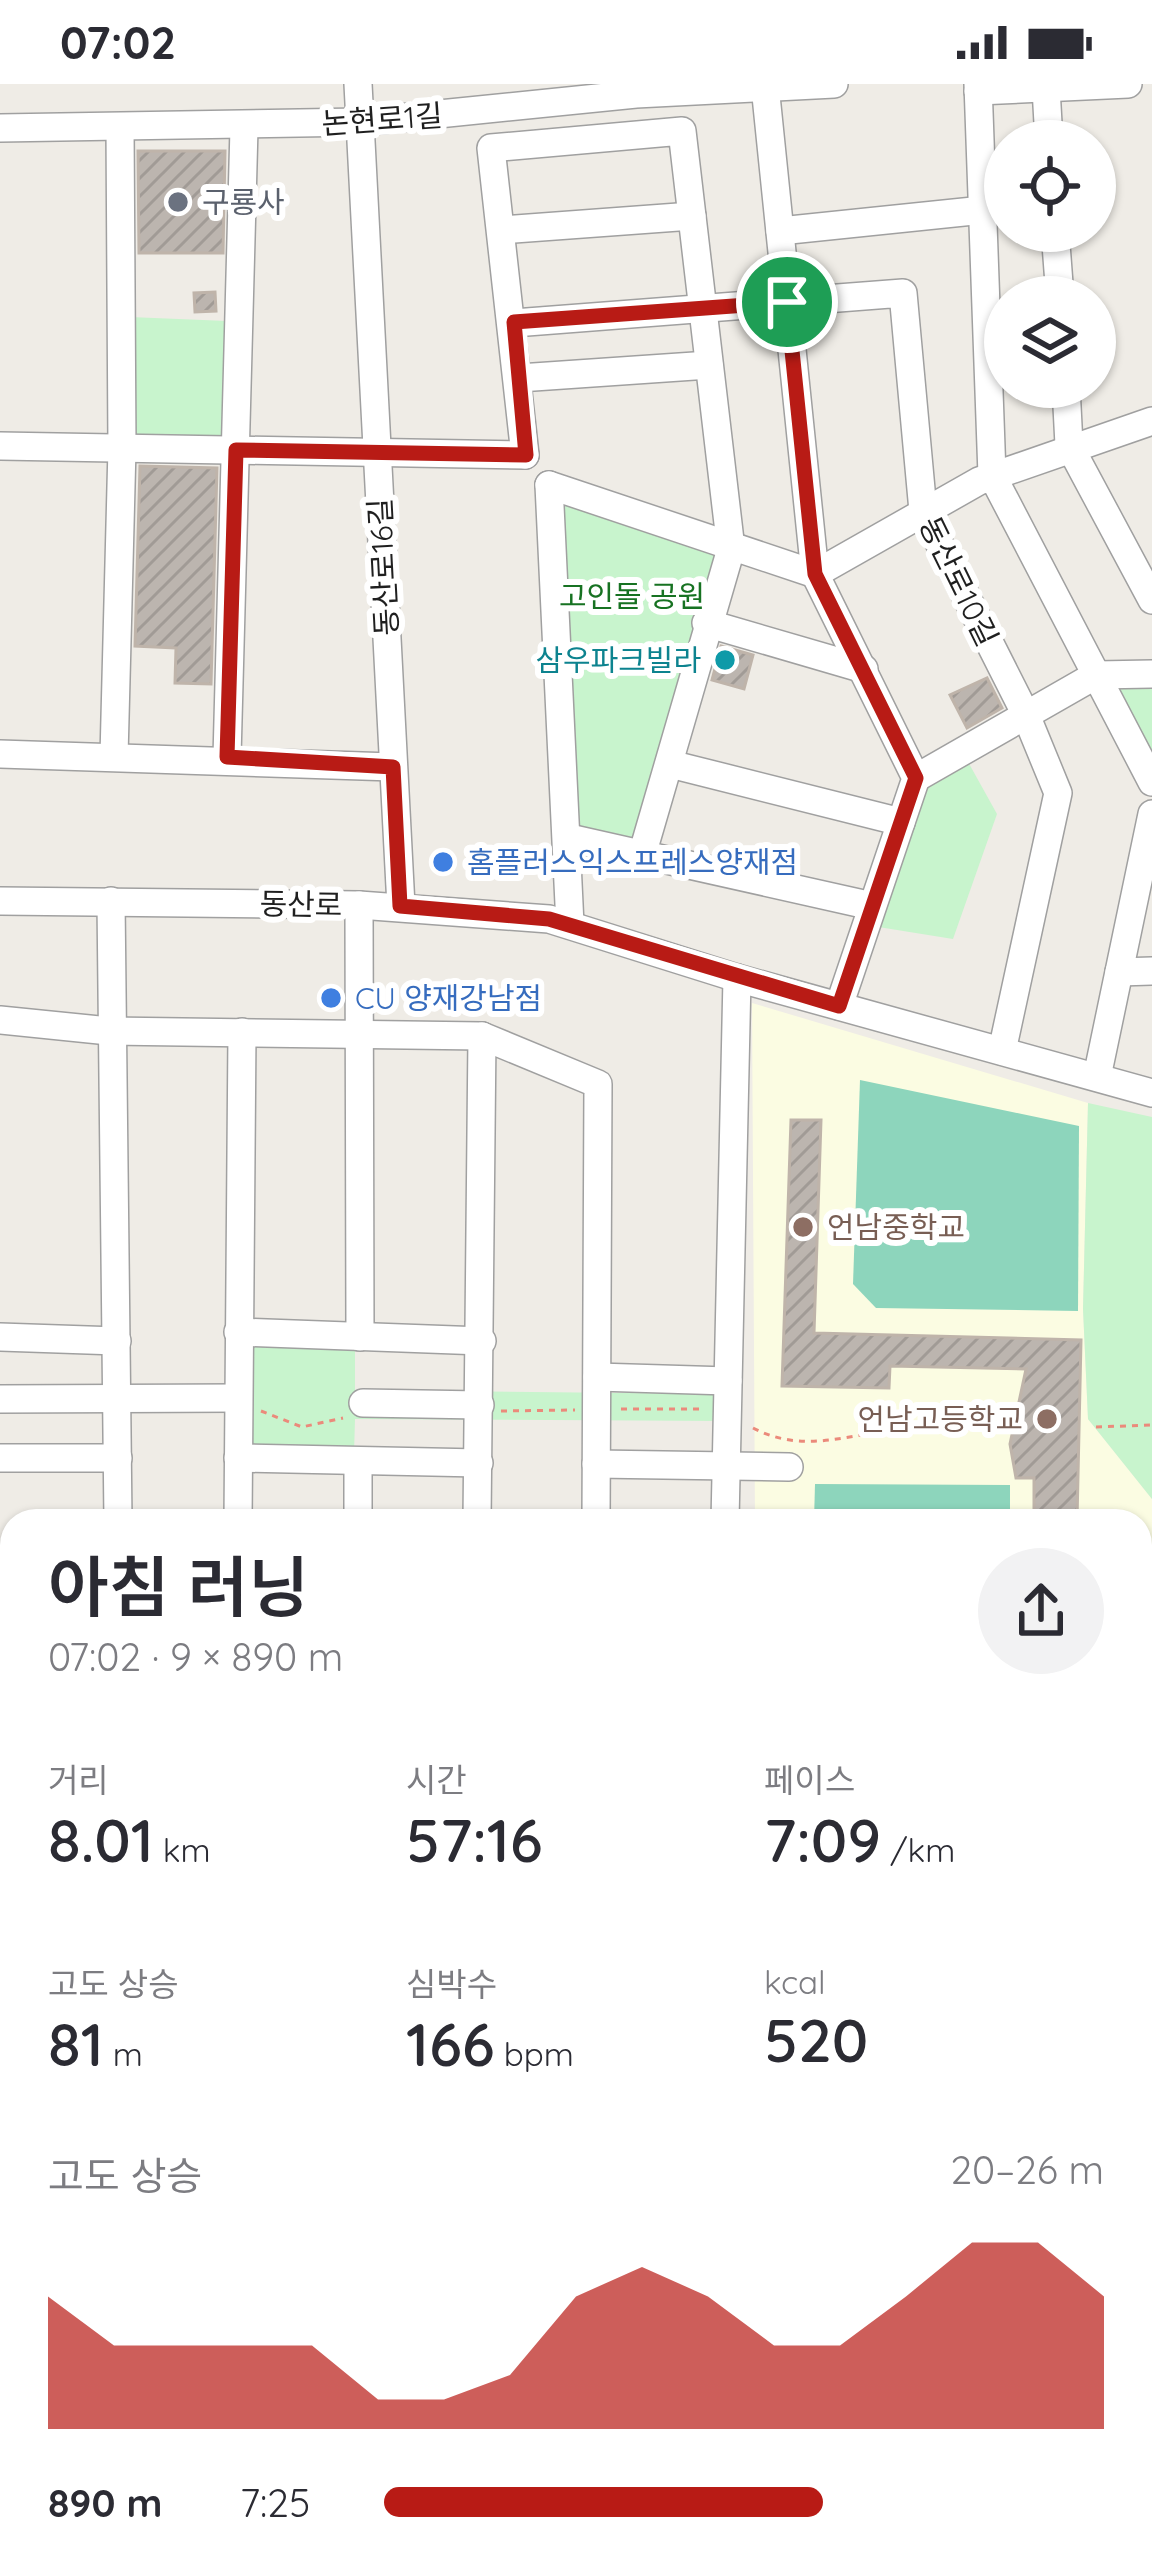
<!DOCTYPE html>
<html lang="ko">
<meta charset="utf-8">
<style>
body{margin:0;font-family:Quicksand,"Noto Sans KR",sans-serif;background:#f2f2f3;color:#2b2b33;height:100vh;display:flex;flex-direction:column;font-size:45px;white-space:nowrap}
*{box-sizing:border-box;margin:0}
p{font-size:39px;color:#7c7c81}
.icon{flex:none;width:66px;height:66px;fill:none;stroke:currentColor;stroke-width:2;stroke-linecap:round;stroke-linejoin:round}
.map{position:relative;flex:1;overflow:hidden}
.panel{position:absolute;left:0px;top:1425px;width:1152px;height:1065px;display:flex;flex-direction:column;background:#fff;border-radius:36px 36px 0 0;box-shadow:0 3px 9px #0004}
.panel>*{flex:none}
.controls{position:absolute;left:984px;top:36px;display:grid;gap:24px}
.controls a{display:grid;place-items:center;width:132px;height:132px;border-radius:50%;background:#fff;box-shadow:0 3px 9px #0004;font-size:60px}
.pin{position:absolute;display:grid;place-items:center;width:102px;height:102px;color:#fff;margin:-51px;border:6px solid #fff;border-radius:50%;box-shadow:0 3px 12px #0007}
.round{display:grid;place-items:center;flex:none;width:126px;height:126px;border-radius:63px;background:#f2f2f3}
.overview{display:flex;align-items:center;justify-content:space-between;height:204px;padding:0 48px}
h1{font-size:66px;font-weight:600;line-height:90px}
.stats{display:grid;grid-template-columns:repeat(3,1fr);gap:18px;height:204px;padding:12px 48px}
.stats div{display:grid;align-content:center}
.stats b{font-size:60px;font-weight:600}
.stats small{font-size:33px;font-weight:400}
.stats p{font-size:33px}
.chart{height:336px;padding:24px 48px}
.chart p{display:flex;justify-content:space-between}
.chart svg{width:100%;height:216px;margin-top:12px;fill:#b81b15;opacity:.7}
ul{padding:0 48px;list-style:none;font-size:39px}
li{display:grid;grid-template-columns:192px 144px 1fr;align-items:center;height:90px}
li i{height:30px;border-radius:15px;background:#b81b15}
.status{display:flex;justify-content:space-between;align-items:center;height:84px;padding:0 60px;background:#fff;direction:ltr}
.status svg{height:33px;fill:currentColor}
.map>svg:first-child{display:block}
.education{fill:#fbfce2}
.park{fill:#c8f4cd}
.pitch{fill:#8dd5bc}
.building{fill:url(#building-hatch);stroke:#bfb4aa;stroke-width:3}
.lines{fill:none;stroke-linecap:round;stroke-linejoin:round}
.minor-casing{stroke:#a0a0a0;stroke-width:30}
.path{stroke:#eb8a7b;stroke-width:3;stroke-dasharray:6 6;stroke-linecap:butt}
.minor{stroke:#fff;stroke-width:27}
.route-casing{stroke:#fff;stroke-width:24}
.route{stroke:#b81b15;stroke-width:15}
.worship-dot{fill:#6b7280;stroke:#fff;stroke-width:4.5}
.culture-dot{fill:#0f9aa8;stroke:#fff;stroke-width:4.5}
.shop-dot{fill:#3f7fe0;stroke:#fff;stroke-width:4.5}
.education-dot{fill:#8d6e63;stroke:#fff;stroke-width:4.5}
.labels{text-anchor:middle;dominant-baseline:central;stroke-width:12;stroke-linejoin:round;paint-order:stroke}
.street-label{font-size:30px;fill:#1f1f1f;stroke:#fff}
.worship-label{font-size:30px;fill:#5b616d;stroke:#fff;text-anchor:start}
.park-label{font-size:30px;fill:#177222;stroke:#fff}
.culture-label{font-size:30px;fill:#0d838f;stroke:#fff;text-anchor:end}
.shop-label{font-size:30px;fill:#366cbe;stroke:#fff;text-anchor:start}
.education-label{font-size:30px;fill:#785e54;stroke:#fff;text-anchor:start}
</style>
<div class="status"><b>07:02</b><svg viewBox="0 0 49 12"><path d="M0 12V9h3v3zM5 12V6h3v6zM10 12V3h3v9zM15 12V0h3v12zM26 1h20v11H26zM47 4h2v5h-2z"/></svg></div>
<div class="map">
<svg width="1152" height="2489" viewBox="0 0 1152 2489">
<defs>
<pattern id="building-hatch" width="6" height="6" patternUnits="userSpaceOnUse" patternTransform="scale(3)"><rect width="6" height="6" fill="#bcb5af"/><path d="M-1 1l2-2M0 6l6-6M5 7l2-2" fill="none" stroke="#a19b96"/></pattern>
</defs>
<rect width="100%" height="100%" fill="#efece6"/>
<polygon class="education" points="752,919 1088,1019 1083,1225 1088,1335 1152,1415 1152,1664 1140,1664 1140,1437 755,1437"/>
<g class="park">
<polygon points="130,233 227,237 227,352 129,350"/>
<polygon points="549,401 731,465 642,771 569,754"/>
<polygon points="1152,600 1152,677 1113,602"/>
<polygon points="962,667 997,730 953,855 866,841 916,694"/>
<polygon points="1088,1019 1152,1033 1152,1415 1088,1335 1083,1225"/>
<polygon points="251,1259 355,1261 355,1306 720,1310 719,1337 355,1335 354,1370 251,1368"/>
<polygon points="1140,2034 1152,2034 1152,2137 1140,2140"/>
<polygon points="1152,2305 1152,2489 477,2489 517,2478 1140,2478 1140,2308"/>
</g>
<g class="pitch">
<polygon points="860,996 1079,1042 1078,1227 876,1224 853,1200"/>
<polygon points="815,1400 1010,1401 1010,1437 814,1437"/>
</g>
<g class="building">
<polygon points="138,67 225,67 223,169 139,169"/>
<polygon points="215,208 216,227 195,228 194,209"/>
<polygon points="140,382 217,384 211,600 175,599 176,564 135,562"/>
<polygon points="721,562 753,571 744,605 712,596"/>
<polygon points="987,594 1002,624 967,644 950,611"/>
<polygon points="791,1036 821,1036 814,1249 1081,1256 1077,1437 1034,1437 1034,1394 1016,1394 1010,1360 1026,1285 890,1282 889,1304 782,1302"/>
</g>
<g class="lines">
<defs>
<g id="minor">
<polyline points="358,0 401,822"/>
<polyline points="978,0 992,391 1152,698"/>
<polyline points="765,2 815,490 916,694 839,922"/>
<polyline points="1046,4 1049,57"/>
<polyline points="978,7 1128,0"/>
<polyline points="0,44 360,38 636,10 834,0"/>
<polyline points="502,146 692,132"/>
<polyline points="780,147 983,126"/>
<polyline points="1055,147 1060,213"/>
<polyline points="514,239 903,209 923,427 1026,631 1058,709 1002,967"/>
<polyline points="519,294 709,281"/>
<polyline points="1066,303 1069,361 1152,516"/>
<polyline points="0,362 525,371"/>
<polyline points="525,371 491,64 682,47 731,465 642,771"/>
<polyline points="549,401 815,490 979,397 1152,337"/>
<polyline points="549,401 570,841"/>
<polyline points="706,539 864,585"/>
<polyline points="0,670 393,683"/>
<polyline points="114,672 122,364 120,43"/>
<polyline points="227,673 244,44"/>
<polyline points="670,680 901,738"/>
<polyline points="916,694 1096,591 1152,590"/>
<polyline points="569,754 872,822"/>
<polyline points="0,817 359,821 549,835 737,894 1152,1009"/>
<polyline points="111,817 118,1437"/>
<polyline points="359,821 360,1253"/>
<polyline points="1119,888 1152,887"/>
<polyline points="0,936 109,947 482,952 598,1000 596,1437"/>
<polyline points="1097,993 1152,730"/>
<polyline points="238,1248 482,1257"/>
<polyline points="0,1253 117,1257"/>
<polyline points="597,1293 728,1297"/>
<polyline points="0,1315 238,1314"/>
<polyline points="363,1319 480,1321"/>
<polyline points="0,1374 118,1374"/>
<polyline points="238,1374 479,1379"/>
<polyline points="596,1380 789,1383"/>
<polyline points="238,1437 242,948"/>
<polyline points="358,1437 358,1379"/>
<polyline points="477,1437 482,952"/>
<polyline points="725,1437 737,894"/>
<polyline points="0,1675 12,1675"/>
<polyline points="1140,1681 1152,1681"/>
<polyline points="0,2004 12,2004"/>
<polyline points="1148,2023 1152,1801"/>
<polyline points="0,2128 12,2129"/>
<polyline points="1140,2151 1152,2147"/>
<polyline points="1140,2299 1152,2296"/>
<polyline points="177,2478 181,2489"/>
<polyline points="450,2489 490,2478"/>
</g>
</defs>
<use href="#minor" class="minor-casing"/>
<g class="path">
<polyline points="621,1325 701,1325"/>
<polyline points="261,1327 302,1343 343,1334"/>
<polyline points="501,1327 575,1326"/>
<polyline points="1096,1343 1152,1341"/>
<path d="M 753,1344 C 805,1371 849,1349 900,1346 C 932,1344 964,1345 995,1345"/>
<polyline points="1140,2460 1152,2459"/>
<polyline points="985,2489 1037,2478"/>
</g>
<use href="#minor" class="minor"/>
</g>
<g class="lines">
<defs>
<polygon id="route" points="787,218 815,490 916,694 839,922 549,835 400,822 393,683 227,673 236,366 526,371 514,238"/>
</defs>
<use href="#route" class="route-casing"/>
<use href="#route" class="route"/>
</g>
<circle class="worship-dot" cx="178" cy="118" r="12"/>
<circle class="culture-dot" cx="725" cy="576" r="12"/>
<g class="shop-dot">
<circle cx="443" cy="778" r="12"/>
<circle cx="331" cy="914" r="12"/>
</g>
<g class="education-dot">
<circle cx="803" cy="1143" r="12"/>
<circle cx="1047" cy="1335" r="12"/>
</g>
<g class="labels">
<g class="street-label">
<text transform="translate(382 35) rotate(-4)">논현로1길</text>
<text transform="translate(383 483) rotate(-93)">동산로16길</text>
<text transform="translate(959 497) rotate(64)">동산로10길</text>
<text transform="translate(301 820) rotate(1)">동산로</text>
</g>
<g class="worship-label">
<text x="202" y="118">구룡사</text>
</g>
<g class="park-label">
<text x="632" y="512">고인돌 공원</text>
</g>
<g class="culture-label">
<text x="701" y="576">삼우파크빌라</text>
</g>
<g class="shop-label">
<text x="467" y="778">홈플러스익스프레스양재점</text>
<text x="355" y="914">CU 양재강남점</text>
</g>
<g class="education-label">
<text x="827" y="1143">언남중학교</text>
<text x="1023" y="1335" text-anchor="end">언남고등학교</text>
</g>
</g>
</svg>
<div class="controls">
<a><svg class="icon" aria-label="locate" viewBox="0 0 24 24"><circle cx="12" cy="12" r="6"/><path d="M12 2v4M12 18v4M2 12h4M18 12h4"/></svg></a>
<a><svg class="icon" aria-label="layers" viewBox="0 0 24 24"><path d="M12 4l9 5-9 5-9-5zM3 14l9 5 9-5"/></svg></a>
</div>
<div class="pin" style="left:787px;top:218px;background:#1e9e55"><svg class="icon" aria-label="arrive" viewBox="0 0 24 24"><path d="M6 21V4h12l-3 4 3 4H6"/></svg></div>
<section class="panel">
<div class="overview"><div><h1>아침 러닝</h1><p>07:02 · 9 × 890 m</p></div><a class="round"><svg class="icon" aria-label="share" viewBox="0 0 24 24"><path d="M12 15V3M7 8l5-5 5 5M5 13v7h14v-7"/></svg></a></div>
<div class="stats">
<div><p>거리</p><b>8.01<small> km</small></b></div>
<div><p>시간</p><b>57:16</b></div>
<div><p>페이스</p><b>7:09<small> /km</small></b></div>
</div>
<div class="stats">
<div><p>고도 상승</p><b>81<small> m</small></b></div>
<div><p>심박수</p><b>166<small> bpm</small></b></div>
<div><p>kcal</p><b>520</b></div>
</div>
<div class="chart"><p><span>고도 상승</span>20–26 m</p>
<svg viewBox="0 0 160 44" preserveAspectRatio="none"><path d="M0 44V17L10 27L20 27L30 27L40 27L50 38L60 38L70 33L80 17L90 11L100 17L110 27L120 27L130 17L140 6L150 6L160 17V44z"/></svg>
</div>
<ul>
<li><b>890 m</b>7:25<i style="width:61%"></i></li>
</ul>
</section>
</div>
